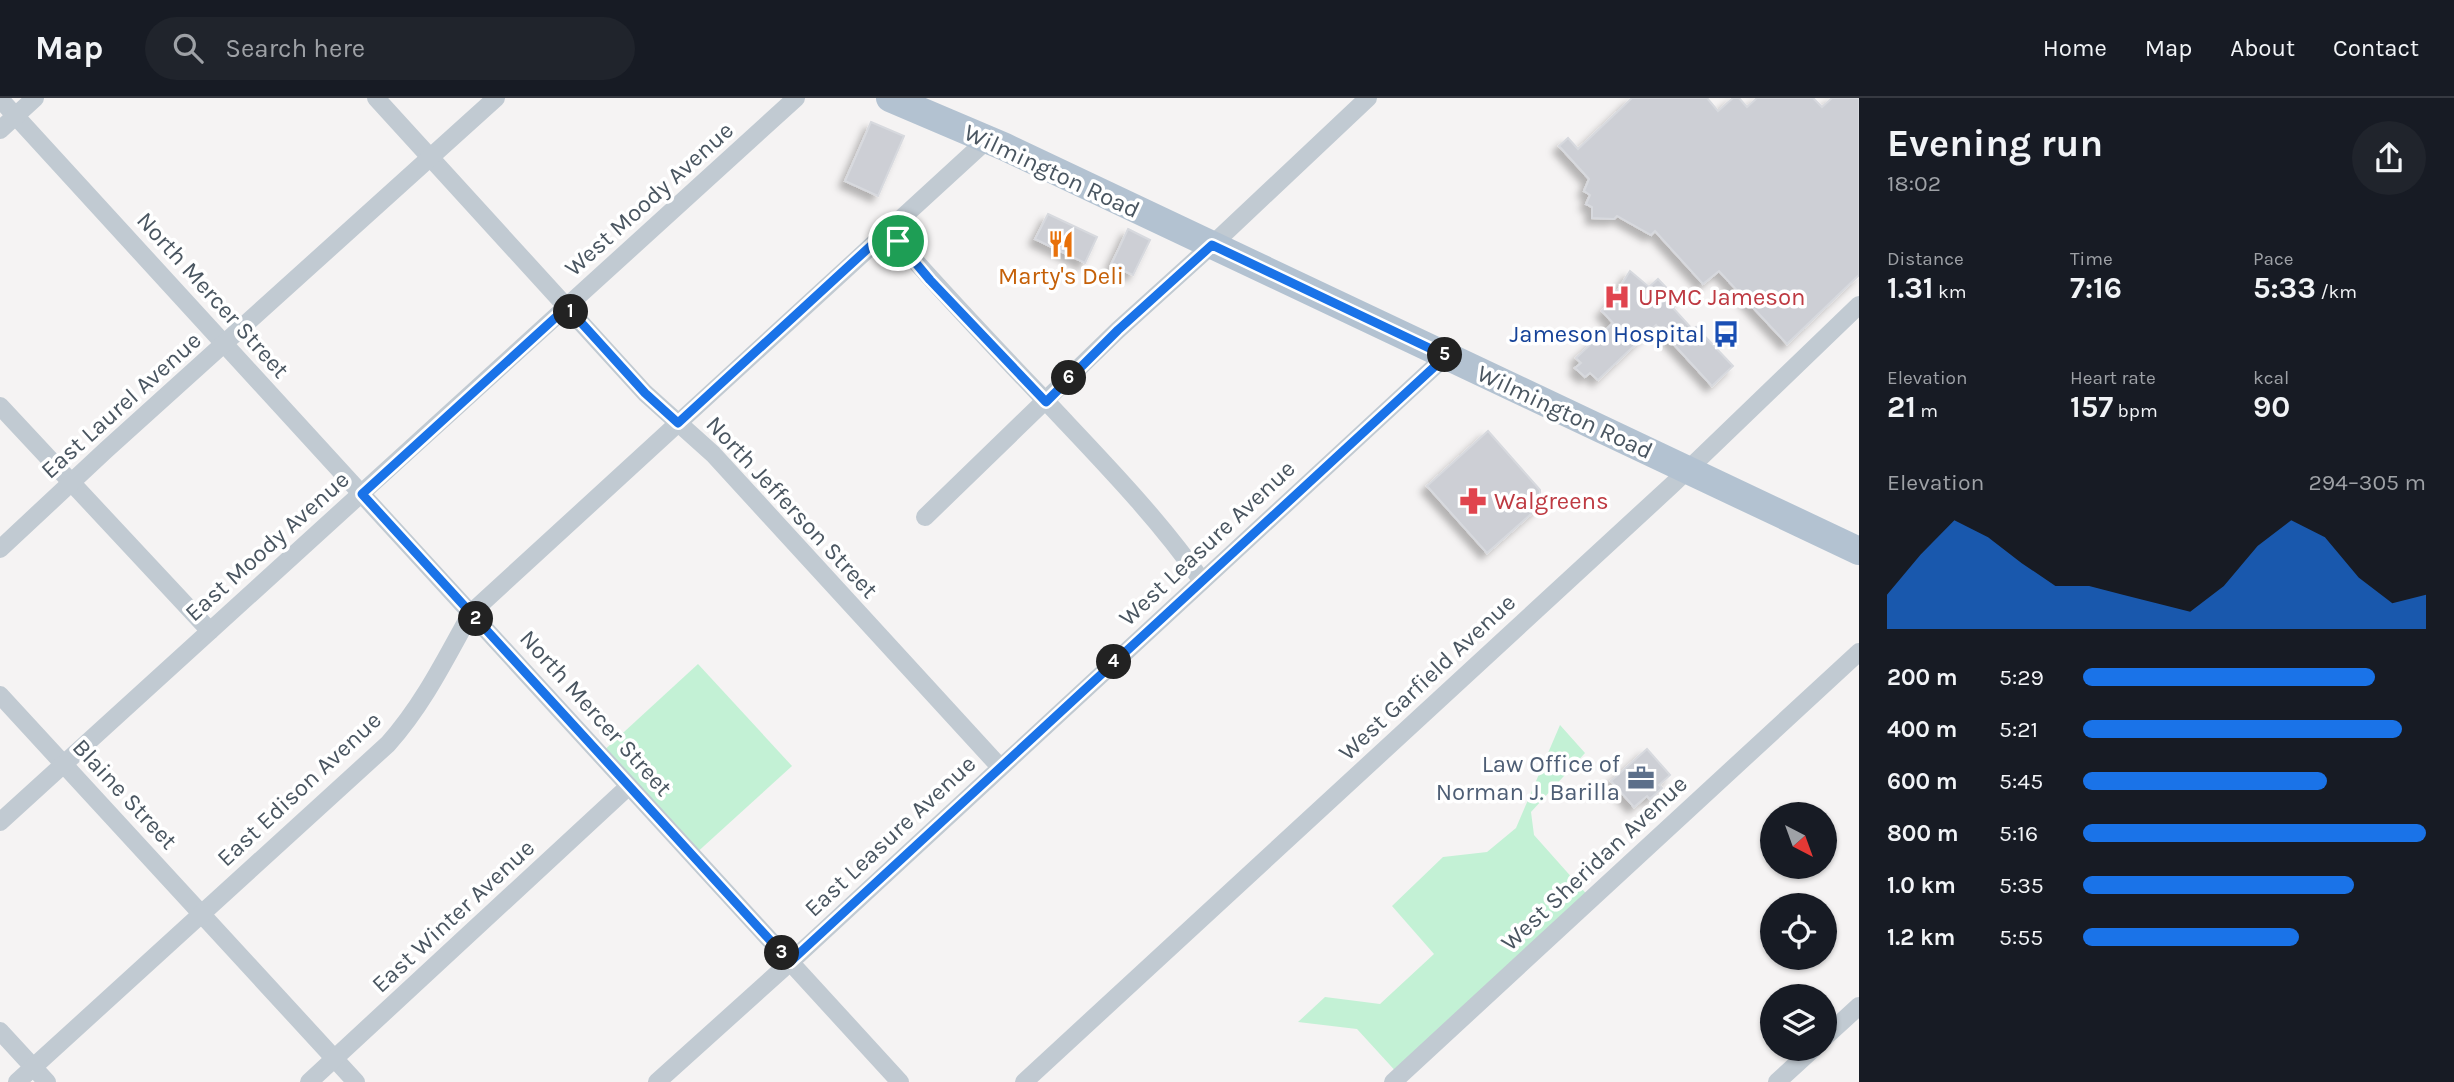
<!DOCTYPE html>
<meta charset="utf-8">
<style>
body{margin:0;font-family:Karla,sans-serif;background:#20242c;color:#f1f3f6;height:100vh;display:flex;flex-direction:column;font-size:26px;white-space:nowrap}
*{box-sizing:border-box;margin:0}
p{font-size:23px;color:#9ea1a6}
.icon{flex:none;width:38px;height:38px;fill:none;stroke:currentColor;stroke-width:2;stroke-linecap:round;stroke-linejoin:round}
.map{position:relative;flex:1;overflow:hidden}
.details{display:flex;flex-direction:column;background:#171b24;width:595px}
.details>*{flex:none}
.needle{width:46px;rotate:139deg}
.buttons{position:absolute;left:1760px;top:704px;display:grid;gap:14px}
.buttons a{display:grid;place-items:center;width:77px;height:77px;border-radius:50%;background:#171b24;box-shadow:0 2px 5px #0004;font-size:35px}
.pin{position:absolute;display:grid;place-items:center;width:60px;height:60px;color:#fff;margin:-30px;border:4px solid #fff;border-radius:50%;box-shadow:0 2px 7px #0007}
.km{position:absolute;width:35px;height:35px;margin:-18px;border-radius:50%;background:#222;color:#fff;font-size:19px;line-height:35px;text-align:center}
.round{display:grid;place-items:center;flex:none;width:74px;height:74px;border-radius:37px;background:#20242c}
.overview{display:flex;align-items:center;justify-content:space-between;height:119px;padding:0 28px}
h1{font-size:38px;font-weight:700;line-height:52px}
.stats{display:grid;grid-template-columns:repeat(3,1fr);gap:10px;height:119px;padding:7px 28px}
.stats div{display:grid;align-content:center}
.stats b{font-size:30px;font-weight:700}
.stats small{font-size:19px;font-weight:400}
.stats p{font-size:19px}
.chart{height:196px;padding:14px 28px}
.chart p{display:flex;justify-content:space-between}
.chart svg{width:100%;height:126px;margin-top:7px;fill:#1a73e8;opacity:.7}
ul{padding:0 28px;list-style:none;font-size:23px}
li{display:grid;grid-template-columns:112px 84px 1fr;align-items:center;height:52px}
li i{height:18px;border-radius:9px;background:#1a73e8}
header{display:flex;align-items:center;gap:42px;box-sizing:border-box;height:98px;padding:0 35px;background:#171b24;border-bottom:2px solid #363941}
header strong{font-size:33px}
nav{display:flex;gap:38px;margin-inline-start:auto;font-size:24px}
.search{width:490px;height:63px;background:#20242c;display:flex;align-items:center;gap:18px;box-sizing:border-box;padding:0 24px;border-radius:38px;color:#9ea1a6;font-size:26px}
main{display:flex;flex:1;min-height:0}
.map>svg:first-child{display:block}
.green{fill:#c3f1d5}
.building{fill:#cdcfd5;stroke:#d7d9de;stroke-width:2;filter:url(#shadow)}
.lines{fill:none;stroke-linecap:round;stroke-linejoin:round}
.street{stroke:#c1cad2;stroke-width:18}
.primary{stroke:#b3c2d1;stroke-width:28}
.route-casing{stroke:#fff;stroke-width:14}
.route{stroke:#1a73e8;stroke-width:9}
.labels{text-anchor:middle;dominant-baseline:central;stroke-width:7;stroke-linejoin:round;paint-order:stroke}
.street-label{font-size:24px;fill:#4a5661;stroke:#fff}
.food-label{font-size:24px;fill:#c56008;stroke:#fff}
.health-label{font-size:24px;fill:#be3a42;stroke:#fff;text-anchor:start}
.transit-label{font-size:24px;fill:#164399;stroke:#fff;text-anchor:end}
.service-label{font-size:24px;fill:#4e5e75;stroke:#fff;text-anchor:end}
</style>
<header>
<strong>Map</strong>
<div class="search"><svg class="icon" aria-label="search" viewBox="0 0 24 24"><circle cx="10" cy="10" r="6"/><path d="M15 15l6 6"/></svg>Search here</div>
<nav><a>Home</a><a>Map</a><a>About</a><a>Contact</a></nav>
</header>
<main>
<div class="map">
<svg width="1859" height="984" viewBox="0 0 1859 984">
<defs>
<filter id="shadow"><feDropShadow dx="-6" dy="6" stdDeviation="3.5" flood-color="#0004"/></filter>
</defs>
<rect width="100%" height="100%" fill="#f5f3f3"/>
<g class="green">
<polygon points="698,566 792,668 693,758 600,656"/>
<polygon points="1560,627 1585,655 1531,714 1534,737 1591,801 1400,978 1357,931 1298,924 1325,899 1380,906 1434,856 1392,808 1443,759 1487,754 1516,730"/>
</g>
<g class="building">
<polygon points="1632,0 1707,0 1718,13 1733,0 1739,0 1747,9 1757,0 1813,0 1822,9 1832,0 1859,0 1859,177 1787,246 1719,173 1703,186 1655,133 1651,137 1617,118 1614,121 1592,120 1592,109 1586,106 1590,97 1584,93 1589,81 1559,48 1568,40 1578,51"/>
<polygon points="871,24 904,38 878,98 845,83"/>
<polygon points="1048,116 1097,139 1085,165 1035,141"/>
<polygon points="1128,131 1150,142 1133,177 1111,167"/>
<polygon points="1630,173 1649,189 1658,181 1679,203 1673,210 1693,232 1696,229 1733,268 1712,288 1656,227 1598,282 1590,275 1585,279 1575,270 1581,265 1576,260 1613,225 1602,213 1609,206"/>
<polygon points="1488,333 1540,392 1540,408 1487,455 1427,388"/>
<polygon points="1647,651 1670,677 1659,687 1662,690 1650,701 1647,698 1634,709 1611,683"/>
</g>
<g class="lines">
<g class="street">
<polyline points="376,0 645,295 713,356 1000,669"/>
<polyline points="0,1 900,984"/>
<polyline points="0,32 35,0"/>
<path d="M 888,132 C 943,196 1001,256 1059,317 C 1109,370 1160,423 1202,483"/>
<polyline points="0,308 210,533"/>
<polyline points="925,419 1118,232 1212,147 1368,0"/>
<polyline points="0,451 106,352 496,0"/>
<polyline points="0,597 356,984"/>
<polyline points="0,724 796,0"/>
<polyline points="0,933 47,984"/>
<polyline points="1825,939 1859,908"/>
<path d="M 17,984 L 388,646 C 423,607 446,560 471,515 L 988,41"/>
<polyline points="309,984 629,688"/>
<polyline points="657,984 798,857 1446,258"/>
<polyline points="1024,984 1673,386 1859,207"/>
<polyline points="1393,984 1859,554"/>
<polyline points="1777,984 1814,950"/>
</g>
<polyline class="primary" points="890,0 1005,49 1859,453"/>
</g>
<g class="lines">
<defs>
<polygon id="route" points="888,132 930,182 1046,304 1118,232 1212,147 1446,258 790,864 362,396 567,209 645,295 678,325"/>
</defs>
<use href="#route" class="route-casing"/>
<use href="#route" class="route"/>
</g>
<defs>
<symbol id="restaurant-bare" viewBox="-9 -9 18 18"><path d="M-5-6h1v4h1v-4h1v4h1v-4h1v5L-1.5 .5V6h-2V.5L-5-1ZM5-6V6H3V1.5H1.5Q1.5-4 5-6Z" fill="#e8710a" stroke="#fff" stroke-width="2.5" paint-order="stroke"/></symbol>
<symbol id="hospital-bare" viewBox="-9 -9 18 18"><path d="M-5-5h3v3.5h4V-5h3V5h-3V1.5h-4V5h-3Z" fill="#e0444e" stroke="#fff" stroke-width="2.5" paint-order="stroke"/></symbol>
<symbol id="bus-bare" viewBox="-9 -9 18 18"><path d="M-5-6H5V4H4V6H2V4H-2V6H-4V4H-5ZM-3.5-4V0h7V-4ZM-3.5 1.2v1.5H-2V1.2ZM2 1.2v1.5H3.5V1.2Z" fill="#1a4fb4" stroke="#fff" stroke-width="2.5" paint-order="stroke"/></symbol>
<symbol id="pharmacy-bare" viewBox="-9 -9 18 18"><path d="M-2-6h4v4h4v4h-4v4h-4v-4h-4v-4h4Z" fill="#e0444e" stroke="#fff" stroke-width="2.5" paint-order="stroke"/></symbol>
<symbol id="office-bare" viewBox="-9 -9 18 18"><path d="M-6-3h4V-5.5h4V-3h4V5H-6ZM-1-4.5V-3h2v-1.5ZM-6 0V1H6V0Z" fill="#5c6f8a" stroke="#fff" stroke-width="2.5" paint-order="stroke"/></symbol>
</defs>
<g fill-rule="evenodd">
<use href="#restaurant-bare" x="1042" y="127" width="38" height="38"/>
<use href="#hospital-bare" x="1598" y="180" width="38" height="38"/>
<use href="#bus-bare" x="1707" y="217" width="38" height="38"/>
<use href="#pharmacy-bare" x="1454" y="384" width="38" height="38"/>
<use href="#office-bare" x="1622" y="661" width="38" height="38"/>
</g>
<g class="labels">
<g class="street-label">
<text transform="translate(1052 73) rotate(25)">Wilmington Road</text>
<text transform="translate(649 101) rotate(-42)">West Moody Avenue</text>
<text transform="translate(213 197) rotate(48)">North Mercer Street</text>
<text transform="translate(121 307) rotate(-42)">East Laurel Avenue</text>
<text transform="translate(1565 314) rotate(25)">Wilmington Road</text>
<text transform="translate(792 409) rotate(47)">North Jefferson Street</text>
<text transform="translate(1207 445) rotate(-43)">West Leasure Avenue</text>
<text transform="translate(267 448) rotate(-42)">East Moody Avenue</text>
<text transform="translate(1427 579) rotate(-43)">West Garfield Avenue</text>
<text transform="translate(596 615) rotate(48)">North Mercer Street</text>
<text transform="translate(299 691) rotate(-43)">East Edison Avenue</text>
<text transform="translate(125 696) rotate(47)">Blaine Street</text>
<text transform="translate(890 738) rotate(-43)">East Leasure Avenue</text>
<text transform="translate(1594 765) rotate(-43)">West Sheridan Avenue</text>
<text transform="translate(453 818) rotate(-43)">East Winter Avenue</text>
</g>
<g class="food-label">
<text x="1061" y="178">Marty's Deli</text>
</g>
<g class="health-label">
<text x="1638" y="199">UPMC Jameson</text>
<text x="1494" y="403">Walgreens</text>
</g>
<g class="transit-label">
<text x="1705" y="236">Jameson Hospital</text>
</g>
<g class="service-label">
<text x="1620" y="666">Law Office of<tspan x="1620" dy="28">Norman J. Barilla</tspan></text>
</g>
</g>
</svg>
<div class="buttons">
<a><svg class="needle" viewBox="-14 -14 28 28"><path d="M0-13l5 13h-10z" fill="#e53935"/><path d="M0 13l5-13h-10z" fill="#9ea1a6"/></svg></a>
<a><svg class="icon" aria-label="locate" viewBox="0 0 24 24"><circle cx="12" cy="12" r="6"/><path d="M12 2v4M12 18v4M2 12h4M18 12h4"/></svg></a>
<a><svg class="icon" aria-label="layers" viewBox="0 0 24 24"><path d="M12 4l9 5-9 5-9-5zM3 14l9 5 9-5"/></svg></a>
</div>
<div class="pin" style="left:898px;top:143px;background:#1e9e55"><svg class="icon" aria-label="arrive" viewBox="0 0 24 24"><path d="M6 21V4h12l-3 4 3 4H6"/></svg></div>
<b class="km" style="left:571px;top:214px">1</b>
<b class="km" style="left:476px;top:521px">2</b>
<b class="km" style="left:782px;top:855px">3</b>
<b class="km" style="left:1114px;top:564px">4</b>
<b class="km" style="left:1445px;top:257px">5</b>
<b class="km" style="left:1069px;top:280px">6</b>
</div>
<section class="details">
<div class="overview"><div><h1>Evening run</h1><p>18:02</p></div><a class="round"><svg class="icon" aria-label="share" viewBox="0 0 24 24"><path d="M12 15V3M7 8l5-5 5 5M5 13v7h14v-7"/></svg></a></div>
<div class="stats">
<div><p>Distance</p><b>1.31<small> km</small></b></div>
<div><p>Time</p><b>7:16</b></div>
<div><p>Pace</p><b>5:33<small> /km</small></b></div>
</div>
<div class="stats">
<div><p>Elevation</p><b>21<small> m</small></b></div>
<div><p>Heart rate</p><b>157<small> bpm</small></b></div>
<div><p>kcal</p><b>90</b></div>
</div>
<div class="chart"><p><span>Elevation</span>294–305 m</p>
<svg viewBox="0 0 160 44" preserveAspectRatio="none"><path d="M0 44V32L10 18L20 6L30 12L40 21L50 29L60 29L70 32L80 35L90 38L100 29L110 15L120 6L130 12L140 26L150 35L160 32V44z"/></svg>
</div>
<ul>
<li><b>200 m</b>5:29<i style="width:85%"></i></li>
<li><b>400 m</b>5:21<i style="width:93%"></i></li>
<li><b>600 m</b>5:45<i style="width:71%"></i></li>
<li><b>800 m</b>5:16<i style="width:100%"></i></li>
<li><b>1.0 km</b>5:35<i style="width:79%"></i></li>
<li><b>1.2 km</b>5:55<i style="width:63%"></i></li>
</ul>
</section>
</main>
